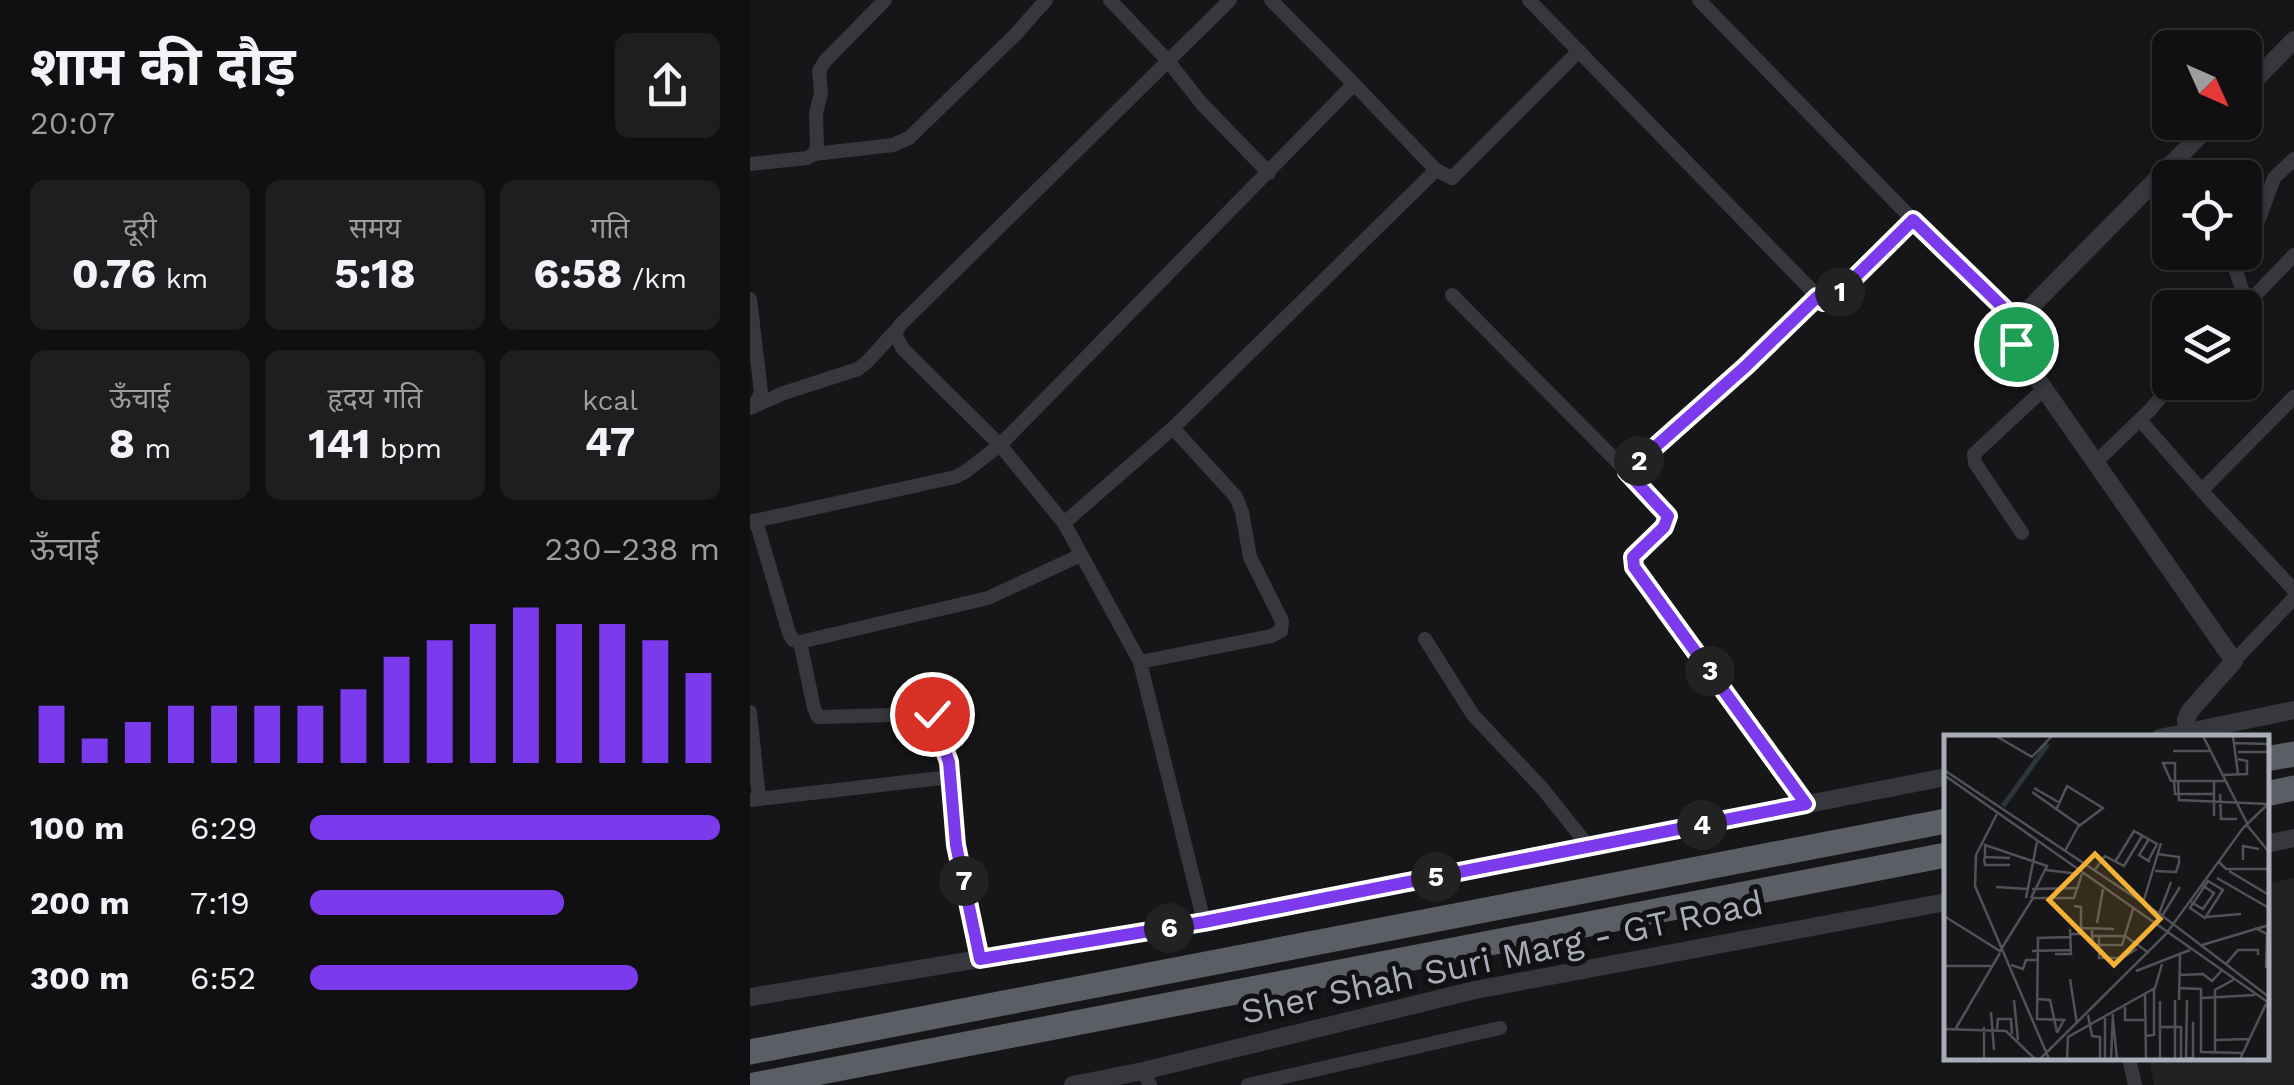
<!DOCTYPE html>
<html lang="hi">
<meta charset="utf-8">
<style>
body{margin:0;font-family:"Work Sans","Noto Sans Devanagari",sans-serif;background:#1e1e20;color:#f1f3f6;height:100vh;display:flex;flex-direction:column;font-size:38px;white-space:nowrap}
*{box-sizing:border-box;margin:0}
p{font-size:32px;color:#9c9d9f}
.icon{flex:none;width:55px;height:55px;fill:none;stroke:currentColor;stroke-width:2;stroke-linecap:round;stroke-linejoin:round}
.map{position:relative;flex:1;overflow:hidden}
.details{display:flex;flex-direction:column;background:#101012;width:750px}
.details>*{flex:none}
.needle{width:65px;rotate:135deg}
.fabs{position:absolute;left:1402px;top:30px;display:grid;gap:20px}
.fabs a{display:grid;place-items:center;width:110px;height:110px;border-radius:15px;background:#101012;box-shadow:0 2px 8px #0004,0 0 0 2px #303032;font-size:50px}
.pin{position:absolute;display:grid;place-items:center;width:85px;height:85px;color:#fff;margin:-42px;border:5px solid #fff;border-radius:50%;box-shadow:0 2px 10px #0007}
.km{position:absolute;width:50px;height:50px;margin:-25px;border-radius:50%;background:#222;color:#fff;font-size:28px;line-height:50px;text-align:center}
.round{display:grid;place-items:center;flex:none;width:105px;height:105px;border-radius:15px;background:#1e1e20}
.overview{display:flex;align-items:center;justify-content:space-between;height:170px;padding:0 30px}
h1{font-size:55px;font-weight:700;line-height:75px}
.figures{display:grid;grid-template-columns:repeat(3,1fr);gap:15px;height:170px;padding:10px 30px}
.figures div{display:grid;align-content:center;border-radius:15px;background:#1e1e20;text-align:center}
.figures b{font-size:42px;font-weight:700}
.figures small{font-size:28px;font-weight:400}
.figures p{font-size:28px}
.chart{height:280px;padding:20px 30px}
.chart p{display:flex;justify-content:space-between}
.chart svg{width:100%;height:180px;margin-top:10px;stroke:#7c3aed;stroke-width:6}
ul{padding:0 30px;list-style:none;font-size:32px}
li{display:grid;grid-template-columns:160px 120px 1fr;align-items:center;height:75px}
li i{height:25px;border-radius:12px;background:#7c3aed}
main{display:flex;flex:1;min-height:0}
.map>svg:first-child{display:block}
.built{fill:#222225}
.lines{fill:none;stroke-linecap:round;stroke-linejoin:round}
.minor{stroke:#37383d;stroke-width:14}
.tertiary{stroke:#37383d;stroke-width:18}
.trunk{stroke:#5b5e65;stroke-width:25}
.route-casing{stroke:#fff;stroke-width:20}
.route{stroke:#7c3aed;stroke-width:12}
.labels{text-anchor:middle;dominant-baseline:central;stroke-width:10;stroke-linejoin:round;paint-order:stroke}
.street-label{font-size:35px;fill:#a8adb8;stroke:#111113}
.inset-river{fill:none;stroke:#2c353c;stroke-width:5}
.inset-road{fill:none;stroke:#505258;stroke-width:2.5}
.view{fill:#f2b134;fill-opacity:0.15;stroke:#f2b134;stroke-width:5}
.inset-edge{fill:none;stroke:#a8adb8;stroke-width:5}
</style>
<main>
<section class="details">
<div class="overview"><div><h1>शाम की दौड़</h1><p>20:07</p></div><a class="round"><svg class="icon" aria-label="share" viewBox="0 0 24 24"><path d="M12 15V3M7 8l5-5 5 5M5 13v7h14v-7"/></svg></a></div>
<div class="figures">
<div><p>दूरी</p><b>0.76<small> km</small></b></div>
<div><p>समय</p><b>5:18</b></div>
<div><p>गति</p><b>6:58<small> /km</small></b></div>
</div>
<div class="figures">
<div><p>ऊँचाई</p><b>8<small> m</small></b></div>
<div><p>हृदय गति</p><b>141<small> bpm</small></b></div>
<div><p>kcal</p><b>47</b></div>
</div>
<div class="chart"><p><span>ऊँचाई</span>230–238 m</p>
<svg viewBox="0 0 160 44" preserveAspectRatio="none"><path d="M5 44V30M15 44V38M25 44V34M35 44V30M45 44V30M55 44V30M65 44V30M75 44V26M85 44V18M95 44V14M105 44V10M115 44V6M125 44V10M135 44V10M145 44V14M155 44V22"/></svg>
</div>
<ul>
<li><b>100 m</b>6:29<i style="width:100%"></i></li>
<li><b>200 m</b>7:19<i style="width:62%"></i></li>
<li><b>300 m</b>6:52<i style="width:80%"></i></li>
</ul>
</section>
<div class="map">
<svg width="1544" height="1085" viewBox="0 0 1544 1085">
<rect width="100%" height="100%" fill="#161618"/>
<polygon class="built" points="1544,878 1544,1085 1404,1085 1399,1058 1516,1058 1517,884"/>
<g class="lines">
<g class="minor">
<polyline points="360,0 418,61 452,104 519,173"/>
<polyline points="521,0 604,84"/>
<polyline points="779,0 1072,301 1077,302 1083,299 1163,220"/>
<polyline points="949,0 1163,220 1267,321"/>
<polyline points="64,154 143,145 159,138 265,35 296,0"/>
<polyline points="0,164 57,158 64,154 67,146 66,113 71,93 69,71 75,61 135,0"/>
<polyline points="1495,239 1509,219 1524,178 1544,159"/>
<polyline points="1486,252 1485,268 1497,304"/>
<polyline points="702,295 916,511 919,515 914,527 883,557 883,564 1057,805"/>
<polyline points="0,299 11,392 8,400 2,405"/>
<polyline points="1493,308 1544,255"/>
<polyline points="0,408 34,393 108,369 118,361 146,330"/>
<polyline points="1390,420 1461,501 1544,590"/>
<polyline points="423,428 686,170"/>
<polyline points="1346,462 1400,410 1424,382"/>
<polyline points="877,472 995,365 1067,297"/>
<polyline points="1452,490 1544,397"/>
<polyline points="6,521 39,633 43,640 50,642 238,598 331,555"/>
<polyline points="0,522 205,477 215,472 250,445 604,84 686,170 702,178 829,51"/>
<polyline points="314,523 423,428 486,497 492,512 500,557 532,621 531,631 521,636 390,662"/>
<polyline points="1272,533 1225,463 1224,454 1294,389"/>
<polyline points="675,639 723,715 792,788 839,847"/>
<polyline points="50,642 64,708 68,717 180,714 184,716 199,763 206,845 230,959"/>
<polyline points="1484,661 1544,598"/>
<polyline points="0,712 9,799"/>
<polyline points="0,800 200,777"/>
<polyline points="454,922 390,662 314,523 250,445 153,349 145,334 150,325 480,0"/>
<polyline points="1379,1058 1385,1085"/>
<polyline points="393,1071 400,1085"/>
<polyline points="498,1085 750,1028"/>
</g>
<g class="tertiary">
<polyline points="1495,90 1544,40"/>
<path d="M 1437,733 L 1436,720 L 1439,712 L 1484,661 L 1274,360 C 1266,348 1264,336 1267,321 L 1463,122"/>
<polyline points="1410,738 1544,710"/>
<polyline points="1516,844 1544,838"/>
<polyline points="0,997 454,922 1196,777"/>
<polyline points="323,1085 393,1071 725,990 1196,902"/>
</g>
<g class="trunk">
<polyline points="1516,759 1544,754"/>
<polyline points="1516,794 1544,788"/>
<polyline points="0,1052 1196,821"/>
<polyline points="4,1085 1196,855"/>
</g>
</g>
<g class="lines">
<defs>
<polyline id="route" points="182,714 199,762 206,845 230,959 454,922 1056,804 884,567 883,557 914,527 918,516 877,472 996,366 1067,297 1074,302 1082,300 1163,220 1267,321 1266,344"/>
</defs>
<use href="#route" class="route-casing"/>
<use href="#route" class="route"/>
</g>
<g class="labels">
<g class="street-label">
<text transform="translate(752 957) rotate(-12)">Sher Shah Suri Marg - GT Road</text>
</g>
</g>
<g transform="translate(1194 735)">
<rect width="325" height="325" fill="#161618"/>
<path class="inset-river" d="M 59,71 L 104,9"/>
<path class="inset-road" d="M 52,1 L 88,22 L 108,1M 259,1 L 303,88M 289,1 L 294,39M 289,8 L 325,9M 229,16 L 266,16M 294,17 L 325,17M 0,35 L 216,179 L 325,262M 0,40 L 325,268M 278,40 L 303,39 L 303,26 L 294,24M 230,46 L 231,59 L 270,59M 231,46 L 231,28 L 219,28 L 227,46 L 282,46M 234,46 L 235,65 L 324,69M 90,53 L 116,68M 88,57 L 135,90 L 121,116M 276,59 L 277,84 L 293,84M 113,73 L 123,51 L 159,73 L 135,91M 53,79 L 32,120 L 31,151 L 105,324M 270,81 L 270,46M 302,89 L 325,117M 205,104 L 195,120 L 206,127M 40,123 L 41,130 L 66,130M 66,123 L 41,122 L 41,110 L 103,131 L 87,163M 299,125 L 299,111 L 315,114M 171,127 L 190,96 L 213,109 L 204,126M 275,127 L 282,134 L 325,134M 102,135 L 135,139M 150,136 L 161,121 L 180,131 L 198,101M 211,136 L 232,137 L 235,128 L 235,122 L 214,119M 285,136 L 325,160M 273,143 L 325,173M 264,146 L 279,155 L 261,183 L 246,173 ZM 52,152 L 84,154M 88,154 L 133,153M 82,163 L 93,107M 247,167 L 259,174 L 270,158 L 258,150M 199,168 L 217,108M 215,179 L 227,147M 0,181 L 56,216 L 89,163 L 130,163 L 138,139M 218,181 L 236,152M 261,182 L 297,179M 153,188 L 159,154M 137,193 L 170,194M 311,193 L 323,199 L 322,233M 148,194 L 148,201 L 181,201 L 205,218M 127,199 L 137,199 L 137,172 L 130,171M 148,201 L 149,210 L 178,210 L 189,174M 155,201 L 155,223 L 178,223 L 193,214M 258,210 L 325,190M 88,216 L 127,215M 111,219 L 127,219 L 126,194M 282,229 L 294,215 L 314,215 L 314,220M 67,230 L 79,234 L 82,225 L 93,225M 0,231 L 47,231M 192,236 L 246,215M 235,240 L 259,239 L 268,246 L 278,235M 126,244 L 133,289M 235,253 L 257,254 L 257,317 L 299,318M 201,259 L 202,324M 257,263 L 311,260M 93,264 L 106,265 L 113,297M 70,265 L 74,305M 235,265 L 236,220M 181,272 L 181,285 L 200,285M 47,277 L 50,315M 144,280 L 148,301 L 156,302 L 156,324M 161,283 L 161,324M 169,285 L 173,324M 216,292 L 237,292 L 237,324M 12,293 L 56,218M 0,294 L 62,296 L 91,324M 53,294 L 54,284 L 67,284 L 68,299M 113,298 L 120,285 L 93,284 L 94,203 L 127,202M 202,301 L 210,300 L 210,254M 271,305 L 305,304M 271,318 L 271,255 L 291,244M 242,323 L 249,323 L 249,287M 40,324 L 40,292M 96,324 L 222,199 L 299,93 L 325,68M 123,324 L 124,302 L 211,253 L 218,229M 167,324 L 169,279M 216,324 L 216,266M 231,324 L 231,265M 242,324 L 243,265M 296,324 L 322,269"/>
<path class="view" d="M 151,119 L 216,184 L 170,230 L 105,165 Z"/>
<rect width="325" height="325" class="inset-edge"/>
</g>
</svg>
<div class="fabs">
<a><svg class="needle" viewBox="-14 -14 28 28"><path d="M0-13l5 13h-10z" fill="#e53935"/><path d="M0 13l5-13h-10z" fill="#9c9d9f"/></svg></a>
<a><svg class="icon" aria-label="locate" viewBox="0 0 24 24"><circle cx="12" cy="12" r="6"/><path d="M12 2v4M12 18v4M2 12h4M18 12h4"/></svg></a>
<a><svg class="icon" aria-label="layers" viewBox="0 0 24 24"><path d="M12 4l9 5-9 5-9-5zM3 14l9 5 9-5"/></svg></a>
</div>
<div class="pin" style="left:1266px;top:344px;background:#1e9e55"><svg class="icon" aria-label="arrive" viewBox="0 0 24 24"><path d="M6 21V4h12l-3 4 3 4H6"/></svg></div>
<div class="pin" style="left:182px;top:714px;background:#d93025"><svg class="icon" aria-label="check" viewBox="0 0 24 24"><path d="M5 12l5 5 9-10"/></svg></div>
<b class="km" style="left:1090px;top:292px">1</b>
<b class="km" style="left:889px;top:461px">2</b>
<b class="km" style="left:960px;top:671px">3</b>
<b class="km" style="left:952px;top:825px">4</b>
<b class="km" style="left:686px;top:877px">5</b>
<b class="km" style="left:419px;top:928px">6</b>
<b class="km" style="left:214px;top:881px">7</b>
</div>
</main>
